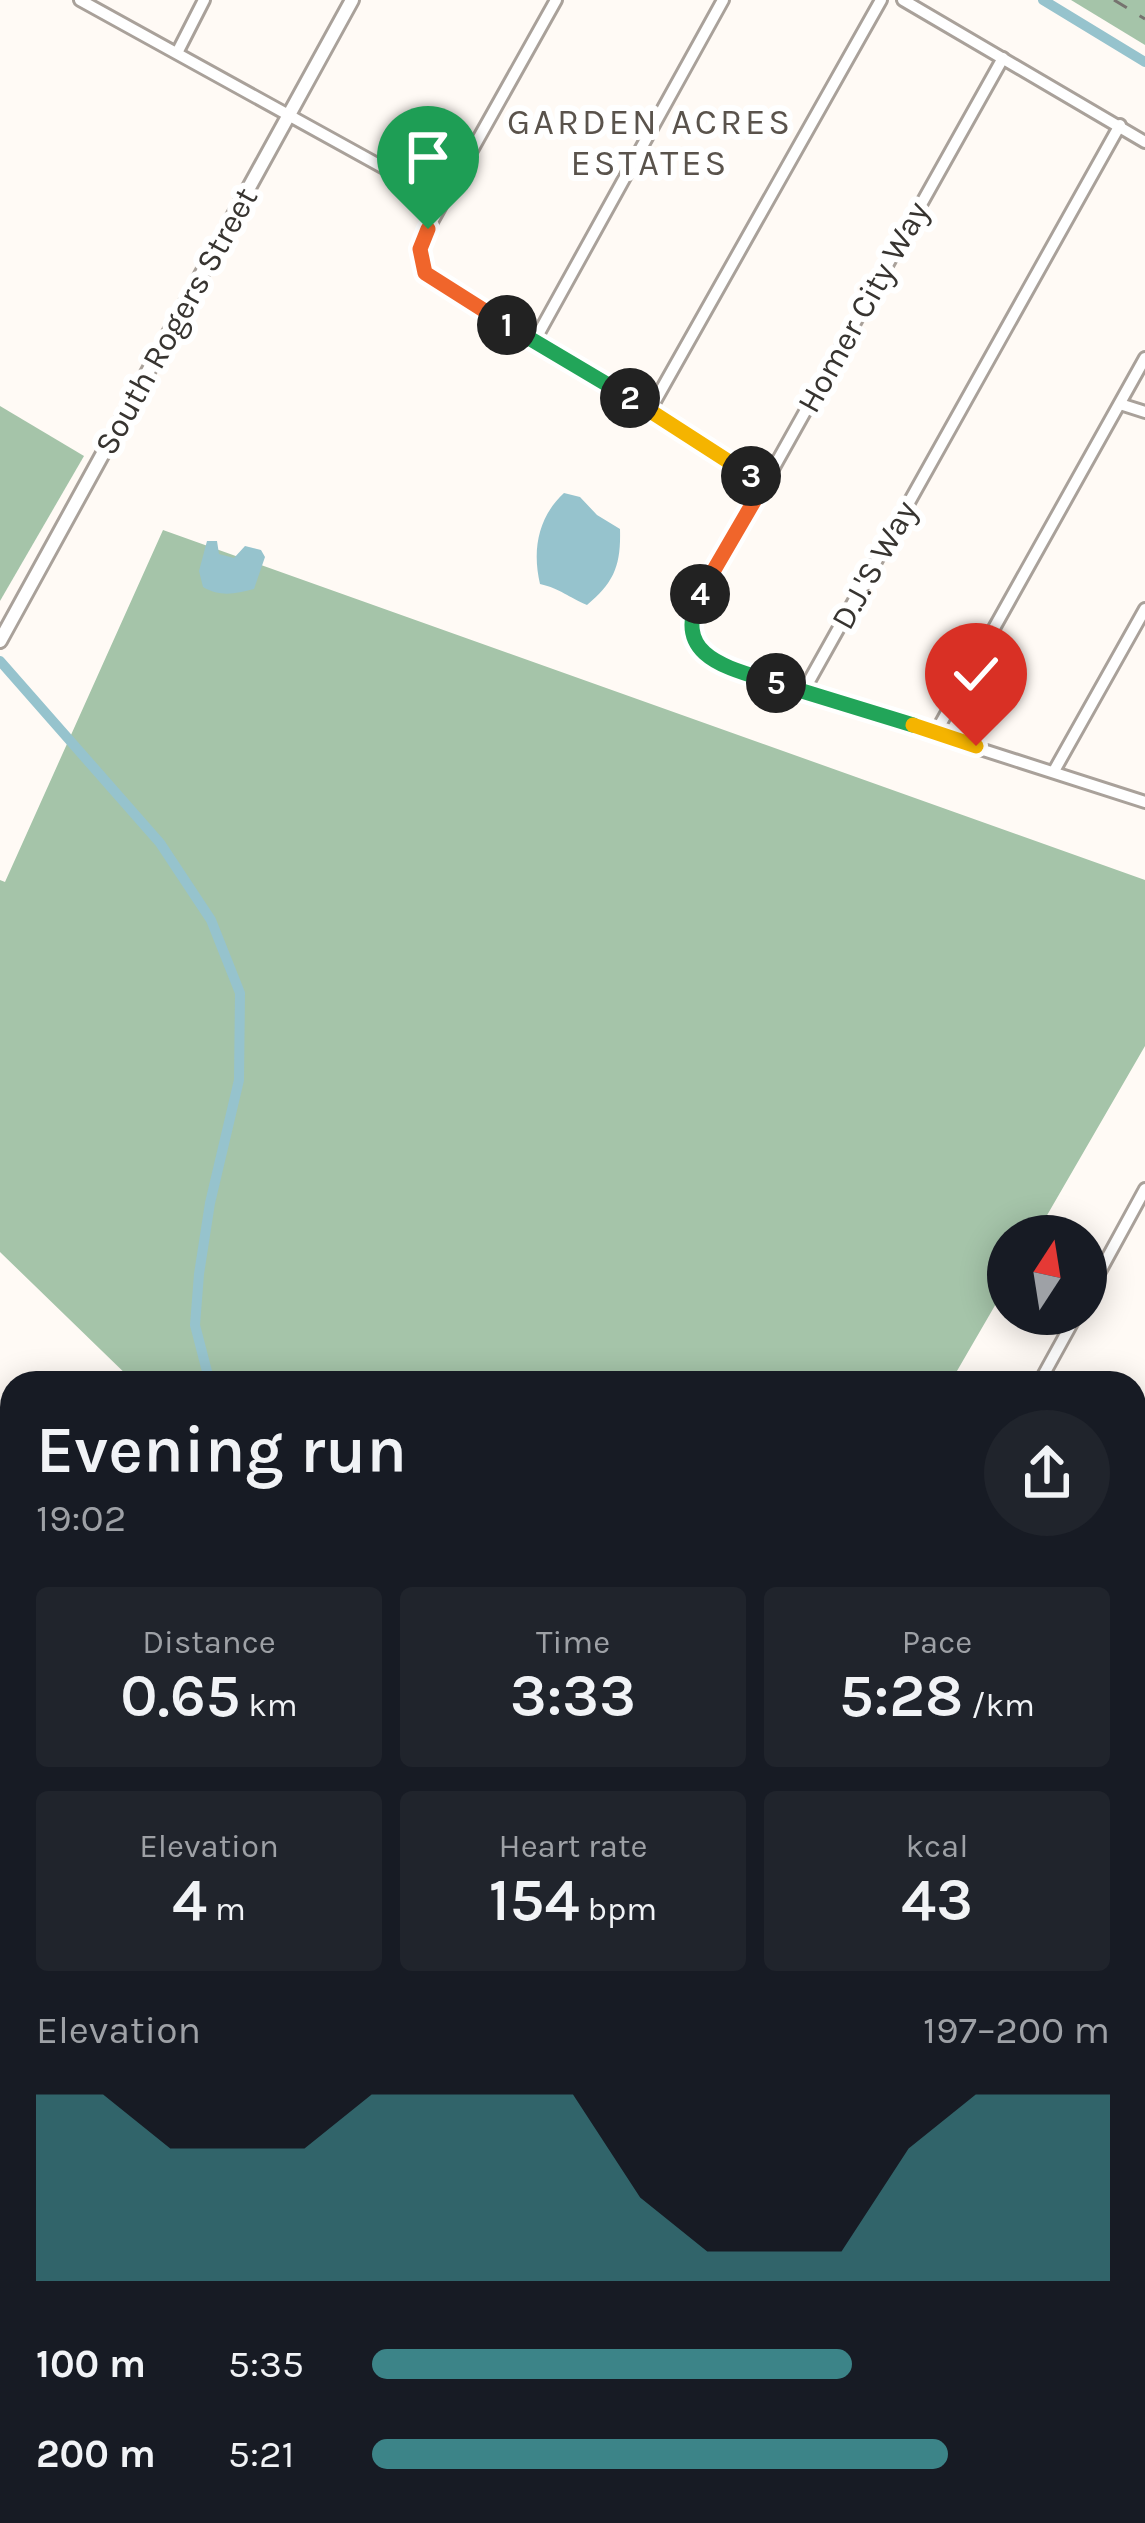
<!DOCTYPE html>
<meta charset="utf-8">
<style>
body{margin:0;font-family:Karla,sans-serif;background:#20242c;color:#f1f3f6;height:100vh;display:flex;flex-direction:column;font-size:45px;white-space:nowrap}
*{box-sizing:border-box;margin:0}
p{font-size:39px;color:#9ea1a6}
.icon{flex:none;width:66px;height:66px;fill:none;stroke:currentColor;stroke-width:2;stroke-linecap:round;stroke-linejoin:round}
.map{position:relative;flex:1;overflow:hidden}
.drawer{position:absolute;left:0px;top:1371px;width:1146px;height:1152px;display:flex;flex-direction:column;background:#171b24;border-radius:36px 36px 0 0;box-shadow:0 6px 30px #0003}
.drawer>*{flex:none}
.needle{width:78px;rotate:12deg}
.tools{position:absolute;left:987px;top:1215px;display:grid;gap:24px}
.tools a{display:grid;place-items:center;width:120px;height:120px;border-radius:50%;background:#171b24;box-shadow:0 6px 30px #0003;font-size:60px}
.pin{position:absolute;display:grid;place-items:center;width:102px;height:102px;color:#fff;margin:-123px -51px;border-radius:50% 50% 50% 0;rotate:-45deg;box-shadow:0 0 12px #0007}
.pin .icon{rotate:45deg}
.km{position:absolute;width:60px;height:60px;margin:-30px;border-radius:50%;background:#222;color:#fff;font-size:33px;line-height:60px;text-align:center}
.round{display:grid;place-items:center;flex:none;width:126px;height:126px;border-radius:63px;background:#20242c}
.head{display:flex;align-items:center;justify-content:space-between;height:204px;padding:0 36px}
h1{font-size:66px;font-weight:600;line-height:90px}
.figures{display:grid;grid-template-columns:repeat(3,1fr);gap:18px;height:204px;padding:12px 36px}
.figures div{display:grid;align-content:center;border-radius:12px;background:#20242c;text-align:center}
.figures b{font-size:60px;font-weight:600}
.figures small{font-size:33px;font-weight:400}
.figures p{font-size:33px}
.chart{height:336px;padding:24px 36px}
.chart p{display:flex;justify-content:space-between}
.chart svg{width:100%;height:216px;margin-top:12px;fill:#3c8488;opacity:.7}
ul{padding:0 36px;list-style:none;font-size:39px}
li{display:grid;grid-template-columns:192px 144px 1fr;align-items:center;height:90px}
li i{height:30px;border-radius:15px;background:#3c8488}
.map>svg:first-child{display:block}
.forest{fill:#a5c4a9}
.water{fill:#96c3cd}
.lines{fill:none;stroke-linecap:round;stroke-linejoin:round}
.canal{stroke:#96c3cd;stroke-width:10}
.minor-casing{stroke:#a9a19a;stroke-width:16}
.tertiary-casing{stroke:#a9a19a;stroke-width:18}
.secondary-casing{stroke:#a9a19a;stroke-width:20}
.minor{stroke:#fff;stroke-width:10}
.tertiary{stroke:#fff;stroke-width:12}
.secondary{stroke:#eedab9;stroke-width:14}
.rail{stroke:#76736f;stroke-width:3;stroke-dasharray:15 15;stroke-linecap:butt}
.split-1-casing{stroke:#fff;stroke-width:24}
.split-2-casing{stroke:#fff;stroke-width:24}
.split-3-casing{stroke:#fff;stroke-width:24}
.split-4-casing{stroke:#fff;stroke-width:24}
.split-5-casing{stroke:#fff;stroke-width:24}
.split-6-casing{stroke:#fff;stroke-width:24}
.split-7-casing{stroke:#fff;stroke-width:24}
.split-1{stroke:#f0652b;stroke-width:15}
.split-2{stroke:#22a559;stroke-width:15}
.split-3{stroke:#f5b400;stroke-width:15}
.split-4{stroke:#f0652b;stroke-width:15}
.split-5{stroke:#22a559;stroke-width:15}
.split-6{stroke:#22a559;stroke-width:15}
.split-7{stroke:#f5b400;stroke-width:15}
.labels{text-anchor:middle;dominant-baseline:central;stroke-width:12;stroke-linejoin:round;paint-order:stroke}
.street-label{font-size:33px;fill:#373430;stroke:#fff}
.neighbourhood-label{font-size:36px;letter-spacing:3px;fill:#5a534c;stroke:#fff}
</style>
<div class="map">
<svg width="1145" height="2523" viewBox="0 0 1145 2523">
<rect width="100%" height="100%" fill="#fffaf5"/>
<g class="forest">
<polygon points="1072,0 1145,0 1145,45 1071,0"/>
<polygon points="0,406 84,456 0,601"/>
<polygon points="163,530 1145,880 1145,1046 1035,1236 1008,1236 1008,1283 950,1383 135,1383 0,1252 0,880 5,882"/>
<polygon points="12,1490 12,1640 0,1632 0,1511"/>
<polygon points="1134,1972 1145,1979 1145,2071 1134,2095"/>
<polygon points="795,2511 1121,2511 1121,2523 796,2523"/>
</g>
<g class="water">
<path d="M 564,493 L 580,497 L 597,515 L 620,529 C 621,566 614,582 587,605 C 568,597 561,589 540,584 C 532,550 538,517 564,493 Z"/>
<path d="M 207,541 L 217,541 L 219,554 L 234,558 L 245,546 L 261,550 L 265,557 L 254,589 C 235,594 220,597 203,587 L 199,571 Z"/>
<polygon points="1134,2433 1145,2454 1145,2523 1121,2523 1121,2511 1134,2511"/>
</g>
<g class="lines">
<g class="canal">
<polyline points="1043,0 1145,62"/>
<polyline points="0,661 160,843 211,920 240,993 239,1080 210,1203 199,1274 195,1325 210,1383"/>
<polyline points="1064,2511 1068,2523"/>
</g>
<defs>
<g id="minor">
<polyline points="80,0 444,201"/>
<polyline points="556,0 420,243 420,262 432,278 650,410 764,485"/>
<polyline points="903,0 1145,142"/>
<polyline points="178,51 204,0"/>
<polyline points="1120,125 803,692 1145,802"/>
<polyline points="535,340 723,0"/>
<polyline points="1120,404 1145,412"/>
<polyline points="650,410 881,0"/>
<polyline points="803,692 718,664 702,650 692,630 692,612 700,595 731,536 764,485 1003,58"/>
<polyline points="936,732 1145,358"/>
<polyline points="1054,771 1145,609"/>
<polyline points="1086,1297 1145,1189"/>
<polyline points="1039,1383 1077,1314"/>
<polyline points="0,2323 12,2303"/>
<polyline points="110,2511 111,2523"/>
<polyline points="230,2511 232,2523"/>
<polyline points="360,2511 381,2523"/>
<polyline points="602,2511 620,2523"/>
<polyline points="724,2511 725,2523"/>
<polyline points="252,2523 254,2511"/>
<polyline points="557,2523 560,2511"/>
</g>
<polyline id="tertiary" points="0,641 352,0"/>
<g id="secondary">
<polyline points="0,1946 12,1954"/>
<polyline points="1134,2339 1145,2337"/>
</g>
</defs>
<use href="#minor" class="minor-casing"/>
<use href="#tertiary" class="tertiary-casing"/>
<use href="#secondary" class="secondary-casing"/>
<use href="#minor" class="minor"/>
<use href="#tertiary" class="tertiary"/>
<use href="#secondary" class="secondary"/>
<polyline class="rail" points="1114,0 1145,19"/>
</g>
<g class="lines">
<defs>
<polyline id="split-1" points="428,229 420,249 425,273 507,325"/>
<polyline id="split-2" points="507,325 630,398"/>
<polyline id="split-3" points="630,398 751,476"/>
<polyline id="split-4" points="700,594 764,484 751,476"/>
<path id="split-5" d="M 700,594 C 670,658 730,668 776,683"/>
<polyline id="split-6" points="776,683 913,725"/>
<polyline id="split-7" points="913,725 976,746"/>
</defs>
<use href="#split-1" class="split-1-casing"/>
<use href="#split-2" class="split-2-casing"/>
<use href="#split-3" class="split-3-casing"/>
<use href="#split-4" class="split-4-casing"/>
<use href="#split-5" class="split-5-casing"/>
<use href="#split-6" class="split-6-casing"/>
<use href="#split-7" class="split-7-casing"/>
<use href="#split-1" class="split-1"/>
<use href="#split-2" class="split-2"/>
<use href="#split-3" class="split-3"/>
<use href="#split-4" class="split-4"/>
<use href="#split-5" class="split-5"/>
<use href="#split-6" class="split-6"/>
<use href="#split-7" class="split-7"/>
</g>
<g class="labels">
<g class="street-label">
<text transform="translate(863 307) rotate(-61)">Homer City Way</text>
<text transform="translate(176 321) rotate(-61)">South Rogers Street</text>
<text transform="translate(874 565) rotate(-61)">D.J.'S Way</text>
</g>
<g class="neighbourhood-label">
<text x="650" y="122">GARDEN ACRES<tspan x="650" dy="41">ESTATES</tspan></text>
</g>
</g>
</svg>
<div class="tools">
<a><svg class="needle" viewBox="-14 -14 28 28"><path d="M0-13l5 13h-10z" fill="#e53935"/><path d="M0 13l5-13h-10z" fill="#9ea1a6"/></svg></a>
</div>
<div class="pin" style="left:428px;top:229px;background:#1e9e55"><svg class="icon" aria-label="arrive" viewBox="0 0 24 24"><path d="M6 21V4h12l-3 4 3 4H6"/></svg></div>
<div class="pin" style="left:976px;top:746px;background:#d93025"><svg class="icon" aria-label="check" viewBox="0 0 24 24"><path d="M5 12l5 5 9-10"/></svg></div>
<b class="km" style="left:507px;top:325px">1</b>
<b class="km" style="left:630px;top:398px">2</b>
<b class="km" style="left:751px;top:476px">3</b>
<b class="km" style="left:700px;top:594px">4</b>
<b class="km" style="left:776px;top:683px">5</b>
<section class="drawer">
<div class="head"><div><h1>Evening run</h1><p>19:02</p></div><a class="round"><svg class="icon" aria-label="share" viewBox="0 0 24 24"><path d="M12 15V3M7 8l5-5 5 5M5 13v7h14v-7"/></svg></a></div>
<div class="figures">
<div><p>Distance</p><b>0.65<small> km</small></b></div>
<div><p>Time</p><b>3:33</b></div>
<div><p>Pace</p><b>5:28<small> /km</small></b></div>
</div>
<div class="figures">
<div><p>Elevation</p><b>4<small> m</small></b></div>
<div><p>Heart rate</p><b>154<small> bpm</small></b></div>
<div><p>kcal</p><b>43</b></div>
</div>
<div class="chart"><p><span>Elevation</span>197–200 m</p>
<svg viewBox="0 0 160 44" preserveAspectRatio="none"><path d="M0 44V6L10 6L20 17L30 17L40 17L50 6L60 6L70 6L80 6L90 27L100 38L110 38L120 38L130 17L140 6L150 6L160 6V44z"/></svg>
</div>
<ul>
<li><b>100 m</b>5:35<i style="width:65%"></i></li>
<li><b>200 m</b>5:21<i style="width:78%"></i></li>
</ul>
</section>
</div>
